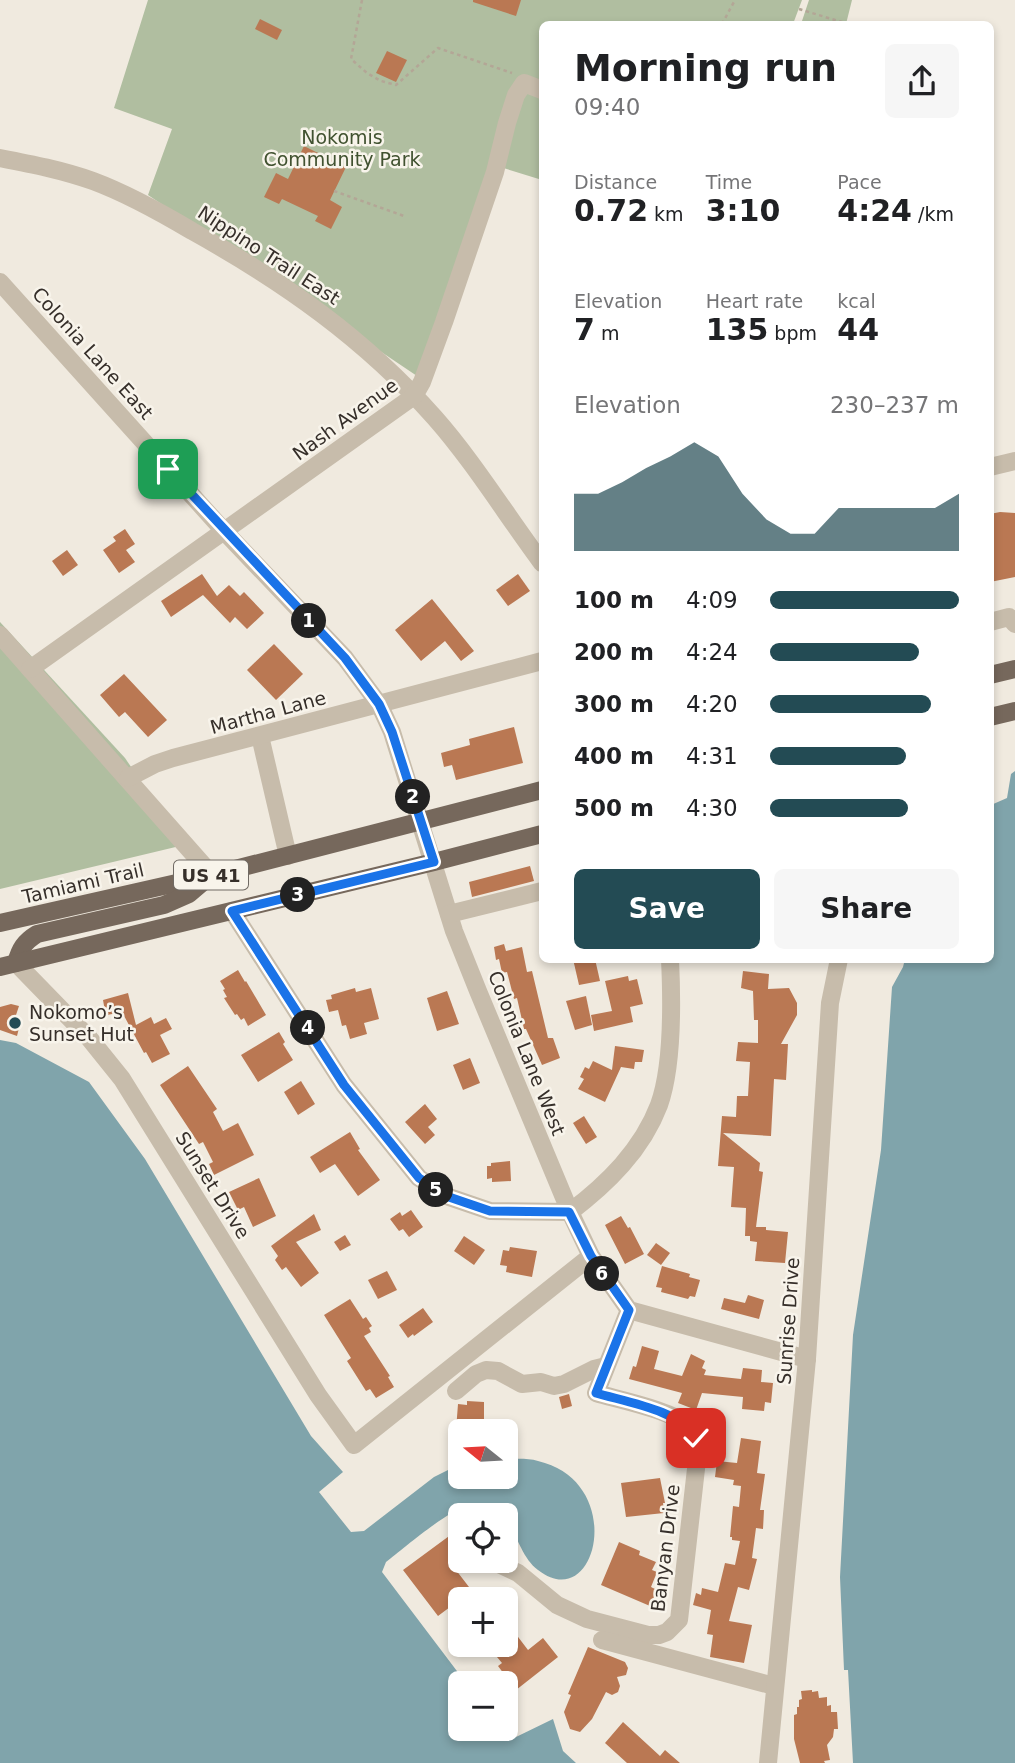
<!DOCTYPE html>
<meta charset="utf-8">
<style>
body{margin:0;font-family:"DejaVu Sans",sans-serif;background:#f6f6f6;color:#202124;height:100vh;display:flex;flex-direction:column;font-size:26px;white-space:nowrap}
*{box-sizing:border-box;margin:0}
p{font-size:23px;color:#757577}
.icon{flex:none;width:38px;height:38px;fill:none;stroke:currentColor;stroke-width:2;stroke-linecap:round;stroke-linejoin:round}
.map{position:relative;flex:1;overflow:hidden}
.drawer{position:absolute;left:539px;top:21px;width:455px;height:942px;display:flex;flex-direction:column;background:#fff;border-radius:10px;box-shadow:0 4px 10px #0003}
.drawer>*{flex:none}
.needle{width:46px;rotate:288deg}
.controls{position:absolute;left:448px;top:1419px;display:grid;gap:14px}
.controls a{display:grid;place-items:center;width:70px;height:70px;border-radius:10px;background:#fff;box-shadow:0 4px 10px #0003;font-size:35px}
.pin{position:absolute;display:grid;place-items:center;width:60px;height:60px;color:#fff;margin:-30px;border-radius:14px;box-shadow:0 4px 10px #0006}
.km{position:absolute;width:35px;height:35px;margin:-18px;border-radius:50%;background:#222;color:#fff;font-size:19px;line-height:35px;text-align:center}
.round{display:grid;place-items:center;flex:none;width:74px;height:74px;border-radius:10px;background:#f6f6f6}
.summary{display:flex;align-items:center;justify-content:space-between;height:119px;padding:0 35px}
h1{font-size:38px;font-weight:700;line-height:52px}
.metrics{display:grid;grid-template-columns:repeat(3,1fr);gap:10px;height:119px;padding:7px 35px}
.metrics div{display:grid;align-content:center}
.metrics b{font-size:30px;font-weight:700}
.metrics small{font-size:19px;font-weight:400}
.metrics p{font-size:19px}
.chart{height:196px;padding:14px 35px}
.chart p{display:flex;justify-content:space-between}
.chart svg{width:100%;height:126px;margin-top:7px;fill:#234b54;opacity:.7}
.action{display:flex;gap:14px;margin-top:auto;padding:14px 35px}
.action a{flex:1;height:80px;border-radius:10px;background:#234b54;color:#fff;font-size:28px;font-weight:700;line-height:80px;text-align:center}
.action a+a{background:#f6f6f6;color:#202124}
ul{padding:0 35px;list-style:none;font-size:23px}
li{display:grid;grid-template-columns:112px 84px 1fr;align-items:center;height:52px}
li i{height:18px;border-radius:9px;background:#234b54}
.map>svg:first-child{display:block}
.green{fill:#b0bea0}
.water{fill:#80a4ab}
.building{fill:#ba7853}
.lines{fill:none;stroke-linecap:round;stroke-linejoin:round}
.path{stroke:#b3a696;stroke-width:2.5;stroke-dasharray:3.5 3.5;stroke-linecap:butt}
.minor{stroke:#c7bcab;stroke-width:18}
.major{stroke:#76685c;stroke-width:18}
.route-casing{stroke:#fff;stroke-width:14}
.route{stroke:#1a73e8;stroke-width:9}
.poi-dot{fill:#234b54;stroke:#f8f4eb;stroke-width:2.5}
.labels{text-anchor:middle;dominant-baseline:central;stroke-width:5;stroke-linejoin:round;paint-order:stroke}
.shield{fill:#f8f4eb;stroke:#706a64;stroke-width:2}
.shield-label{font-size:18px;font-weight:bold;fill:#362f2a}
.park-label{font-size:19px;fill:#415230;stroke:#f8f4eb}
.street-label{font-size:19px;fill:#362f2a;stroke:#f8f4eb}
.poi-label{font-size:19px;fill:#362f2a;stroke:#f8f4eb;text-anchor:start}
</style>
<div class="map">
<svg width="1015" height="1763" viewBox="0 0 1015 1763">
<rect width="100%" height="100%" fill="#f0eadf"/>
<g class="green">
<polygon points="148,0 802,0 793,24 542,24 542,180 494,165 417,376 148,195 172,129 114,108"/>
<polygon points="809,0 852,0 846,24 801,24"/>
<polygon points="0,622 125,758 184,845 0,889"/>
</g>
<g class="water">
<polygon points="1015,771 1015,1763 853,1763 848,1670 844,1670 840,1577 853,1335 881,1150 892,987 903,967 905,959 990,959 991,805 1007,798 1011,774"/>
<path d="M 0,1040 L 16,1043 L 89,1082 L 145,1159 L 311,1436 L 343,1472 L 319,1492 L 351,1532 L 364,1531 L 434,1477 L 460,1464 L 460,1477 L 506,1477 L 506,1459 C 516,1459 528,1458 538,1461 C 628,1482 597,1616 538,1570 C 522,1558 518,1536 506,1521 L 506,1516 C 496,1513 487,1505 475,1504 C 455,1504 404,1548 386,1562 L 382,1572 L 466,1683 L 460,1684 L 460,1729 L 501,1729 L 505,1735 L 516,1737 L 553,1719 L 563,1751 L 576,1763 L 0,1763 Z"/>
</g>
<g class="building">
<polygon points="473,0 521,0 516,16 473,2"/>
<polygon points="260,19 282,30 277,40 255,29"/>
<polygon points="387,51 407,60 396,82 376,73"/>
<polygon points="304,146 346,167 330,200 342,207 331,229 315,221 318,216 282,199 279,204 264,197 276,173 288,179"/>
<polygon points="1000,512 1015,513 1015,577 990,582 990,514"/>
<polygon points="125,529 135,544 126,550 135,562 119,573 103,550 116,541 113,537"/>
<polygon points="67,550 78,565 63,576 52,561"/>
<polygon points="202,574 217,596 229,585 240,596 244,592 264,613 247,629 235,617 230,623 203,595 171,617 161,601"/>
<polygon points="518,574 530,591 508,606 496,590"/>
<polygon points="432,599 474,651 461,661 445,641 421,661 395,630"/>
<polygon points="274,644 303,674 276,700 247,670"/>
<polygon points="124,674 167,720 148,737 125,712 119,717 100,695"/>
<polygon points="514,727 523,763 456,780 452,765 444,767 441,753 470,745 469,739"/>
<polygon points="530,866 534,881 472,897 469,882"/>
<polygon points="504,944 506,951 522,947 527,972 532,971 548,1038 553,1038 560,1058 542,1065 526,1029 524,1029 517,998 514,999 507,972 502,973 499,959 496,960 494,947"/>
<polygon points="573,959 595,959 600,981 579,985"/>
<polygon points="238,970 245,982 246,981 266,1015 248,1026 244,1018 241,1020 237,1014 235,1015 224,998 227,997 223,990 225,989 220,981"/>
<polygon points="743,971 769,974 768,989 789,988 797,1003 797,1015 781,1044 788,1044 786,1080 774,1079 771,1136 723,1133 760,1163 759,1171 763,1172 756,1227 766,1227 766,1230 788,1232 785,1263 755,1261 757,1242 750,1241 750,1236 745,1236 746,1208 731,1207 734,1167 718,1166 722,1116 736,1117 737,1096 748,1096 750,1062 736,1061 738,1042 758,1043 758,1020 754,1020 753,991 741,988"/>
<polygon points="628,976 629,981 637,979 643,1004 630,1007 633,1022 594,1031 591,1015 612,1011 605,981"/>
<polygon points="355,988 356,992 371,988 379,1019 364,1023 367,1034 350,1039 346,1025 342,1026 338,1010 329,1012 326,1000 332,999 331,995"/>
<polygon points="447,991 459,1024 437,1031 427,998"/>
<polygon points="128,993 136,1025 151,1017 154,1024 166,1018 172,1029 160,1035 170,1054 152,1063 146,1052 144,1053 122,1012 107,1015 105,1011 103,1000"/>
<polygon points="586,996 592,1025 575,1030 566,1001"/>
<polygon points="11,1004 19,1006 15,1018 21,1020 17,1036 0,1030 0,1007"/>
<polygon points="279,1032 285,1042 283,1044 293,1060 258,1082 241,1055"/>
<polygon points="615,1046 644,1050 642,1062 635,1062 634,1069 621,1067 605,1102 578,1089 584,1079 580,1077 585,1067 589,1069 593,1061 612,1070"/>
<polygon points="470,1058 480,1083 463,1090 453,1065"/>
<polygon points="188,1066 217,1109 213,1112 223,1131 238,1123 254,1155 214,1175 209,1164 213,1162 203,1142 199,1144 160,1085"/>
<polygon points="301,1081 315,1104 298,1115 284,1092"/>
<polygon points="425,1104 437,1119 428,1127 435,1135 425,1144 405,1122"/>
<polygon points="584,1116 597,1137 586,1144 573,1123"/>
<polygon points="350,1132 360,1149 358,1150 380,1180 358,1196 335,1164 320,1173 310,1157"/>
<polygon points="510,1161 511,1181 492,1182 492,1178 487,1179 487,1166 491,1166 491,1163"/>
<polygon points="259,1178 276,1216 253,1227 244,1207 238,1210 229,1192"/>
<polygon points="411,1210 423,1227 409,1237 403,1229 399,1231 390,1219 400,1212 402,1216"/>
<polygon points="314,1214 321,1230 296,1242 319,1273 301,1287 286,1267 282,1270 275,1260 278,1256 271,1246"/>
<polygon points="621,1216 628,1228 630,1227 644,1254 625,1264 605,1225"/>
<polygon points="345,1235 351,1245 340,1251 334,1242"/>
<polygon points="464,1236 485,1250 474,1265 454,1251"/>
<polygon points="656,1243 670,1253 661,1265 647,1255"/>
<polygon points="510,1247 537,1251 532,1277 506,1272 507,1266 500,1265 503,1250 509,1251"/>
<polygon points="662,1266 690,1274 689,1277 700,1280 695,1297 690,1296 688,1299 661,1292 662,1288 656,1287"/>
<polygon points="387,1271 397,1290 378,1299 368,1280"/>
<polygon points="748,1295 764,1300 759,1319 721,1309 724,1298 745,1303"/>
<polygon points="350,1299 363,1319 366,1317 372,1326 369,1328 371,1332 364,1336 390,1376 388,1377 394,1387 376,1398 370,1389 366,1391 347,1361 351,1358 324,1315"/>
<polygon points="423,1308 433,1322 414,1336 413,1334 408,1338 399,1325"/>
<polygon points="642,1346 659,1351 654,1369 682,1376 691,1354 705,1361 702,1368 706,1370 704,1375 741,1379 743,1368 762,1370 761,1382 773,1383 771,1403 765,1402 764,1411 742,1409 743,1397 702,1393 696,1410 678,1403 682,1393 629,1379 633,1366 636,1367"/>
<polygon points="569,1394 572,1406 562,1409 559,1397"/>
<polygon points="467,1401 484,1402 484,1432 456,1430 458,1404 467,1405"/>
<polygon points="741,1438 761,1441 757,1473 765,1474 760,1510 764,1510 763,1529 756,1528 752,1558 757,1559 749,1590 738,1587 729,1621 752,1625 744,1663 710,1657 713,1635 707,1634 711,1610 693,1605 696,1593 701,1595 702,1588 718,1592 725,1563 735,1565 740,1541 732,1540 732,1537 730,1537 733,1506 739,1507 741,1486 733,1485 734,1480 715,1477 717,1461 737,1463"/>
<polygon points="660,1478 665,1503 663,1503 664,1513 626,1517 621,1483"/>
<polygon points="460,1528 460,1552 449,1561 479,1600 460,1600 460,1612 454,1604 438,1616 403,1570"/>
<polygon points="619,1542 640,1551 639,1555 656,1562 652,1570 657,1572 651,1587 657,1590 650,1606 601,1585"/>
<polygon points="506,1621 528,1650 543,1638 558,1657 516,1690 498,1666 502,1663 487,1645 506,1645"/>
<polygon points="588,1647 625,1662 628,1668 626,1675 617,1677 620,1686 618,1692 612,1695 606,1692 592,1719 580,1732 570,1729 564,1712 571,1695 568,1694"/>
<polygon points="812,1690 812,1692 818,1691 819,1698 827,1697 827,1706 831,1705 831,1712 837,1712 838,1729 834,1729 833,1737 827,1745 830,1760 824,1761 825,1763 800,1763 794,1739 794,1715 797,1714 797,1707 799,1707 799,1700 802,1699 801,1691"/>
<polygon points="623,1722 660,1756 665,1750 680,1763 627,1763 605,1743"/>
</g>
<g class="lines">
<g class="path">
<polyline points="362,0 351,59 367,73 381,81 396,85 438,48 512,73"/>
<polyline points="799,9 848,24"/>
<polyline points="722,24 735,0"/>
<polyline points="334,191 404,216"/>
</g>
<g class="minor">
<path d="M 0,158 C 31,164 62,170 93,181 C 128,194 160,212 192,231 C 284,282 365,339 435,418 C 473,461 507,516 542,563"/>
<polyline points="0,282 224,531 345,658 379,704 392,732 454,931 478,991 570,1212 591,1256 629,1310 807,1359"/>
<polyline points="990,467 1015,461"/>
<polyline points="990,622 1009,617 1015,624"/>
<polyline points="0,635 212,875"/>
<polyline points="30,669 414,396 422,382 444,322 495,172 507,123 516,95 524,83 542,90"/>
<polyline points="260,736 288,856"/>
<polyline points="128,778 155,764 173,758 542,661"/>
<path d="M 232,911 L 344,1085 L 419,1178 L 449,1197 L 490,1211 L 570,1212 C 607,1184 642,1150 659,1105 C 673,1066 672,1001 670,959"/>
<polyline points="449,914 542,891"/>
<polyline points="16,963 89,1038 122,1079 318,1395 354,1445 591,1256"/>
<polyline points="456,1391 476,1374 486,1370 498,1371 522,1384 541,1382 554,1386 564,1384 594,1369 606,1366"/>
<path d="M 499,1564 L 518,1573 L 557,1605 L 587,1619 L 648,1635 L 659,1635 L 667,1632 L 679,1620 L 698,1451 C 697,1442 696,1433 689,1426 C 671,1410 620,1400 596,1393 L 629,1310"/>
<polyline points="602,1640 774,1686"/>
<polyline points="768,1763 807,1359 830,1003 839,959"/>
</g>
<g class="major">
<polyline points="990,675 1015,669"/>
<polyline points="990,717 1015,711"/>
<polyline points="0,923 212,875 542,790"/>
<path d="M 16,963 C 20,949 24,942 37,934 L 164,905 L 189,894 L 209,877"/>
<polyline points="0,967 434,862 542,834"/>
</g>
</g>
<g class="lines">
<defs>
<path id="route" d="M 168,469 L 345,658 L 379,704 L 392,732 L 434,862 L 232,911 L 344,1085 L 419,1178 L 449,1197 L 490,1211 L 569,1212 L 591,1256 L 629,1310 L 596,1393 C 626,1402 680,1410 696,1438"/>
</defs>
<use href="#route" class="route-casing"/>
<use href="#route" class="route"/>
</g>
<circle class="poi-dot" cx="15" cy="1023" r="7"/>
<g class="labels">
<rect class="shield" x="174" y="860.5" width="74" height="29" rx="5"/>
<g class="shield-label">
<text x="211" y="875">US 41</text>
</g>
<g class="park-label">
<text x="342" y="137">Nokomis<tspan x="342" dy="22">Community Park</tspan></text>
</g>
<g class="street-label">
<text transform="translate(269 255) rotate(33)">Nippino Trail East</text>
<text transform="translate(93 353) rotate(48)">Colonia Lane East</text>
<text transform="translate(345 419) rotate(-36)">Nash Avenue</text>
<text transform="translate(268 712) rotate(-15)">Martha Lane</text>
<text transform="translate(83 883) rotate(-13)">Tamiami Trail</text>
<text transform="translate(527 1053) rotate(68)">Colonia Lane West</text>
<text transform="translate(213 1185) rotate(58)">Sunset Drive</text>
<text transform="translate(788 1321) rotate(-86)">Sunrise Drive</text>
<text transform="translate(665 1548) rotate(-83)">Banyan Drive</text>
</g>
<g class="poi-label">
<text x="29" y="1012">Nokomo’s<tspan x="29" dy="22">Sunset Hut</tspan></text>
</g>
</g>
</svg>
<div class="controls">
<a><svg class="needle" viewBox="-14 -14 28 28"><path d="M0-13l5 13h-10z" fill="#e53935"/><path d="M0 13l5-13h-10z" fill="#757577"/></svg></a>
<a><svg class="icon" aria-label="locate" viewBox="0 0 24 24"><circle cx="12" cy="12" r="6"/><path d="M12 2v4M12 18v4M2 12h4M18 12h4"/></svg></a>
<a>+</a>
<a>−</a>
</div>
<div class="pin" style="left:168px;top:469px;background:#1e9e55"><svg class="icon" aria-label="arrive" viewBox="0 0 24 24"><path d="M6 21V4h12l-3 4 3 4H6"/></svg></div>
<div class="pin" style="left:696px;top:1438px;background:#d93025"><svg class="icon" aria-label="check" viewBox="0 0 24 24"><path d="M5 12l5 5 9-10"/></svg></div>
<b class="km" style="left:309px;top:621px">1</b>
<b class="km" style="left:413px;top:797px">2</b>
<b class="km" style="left:298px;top:895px">3</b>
<b class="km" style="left:308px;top:1028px">4</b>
<b class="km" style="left:436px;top:1190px">5</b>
<b class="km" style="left:602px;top:1274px">6</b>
<section class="drawer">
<div class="summary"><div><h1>Morning run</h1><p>09:40</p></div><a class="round"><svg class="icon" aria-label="share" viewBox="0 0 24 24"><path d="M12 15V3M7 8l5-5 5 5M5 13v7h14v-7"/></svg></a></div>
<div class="metrics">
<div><p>Distance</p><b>0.72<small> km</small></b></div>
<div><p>Time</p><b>3:10</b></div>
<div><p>Pace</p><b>4:24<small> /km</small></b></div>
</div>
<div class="metrics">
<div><p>Elevation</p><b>7<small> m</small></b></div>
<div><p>Heart rate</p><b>135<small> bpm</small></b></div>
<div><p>kcal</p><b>44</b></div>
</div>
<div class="chart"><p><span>Elevation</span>230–237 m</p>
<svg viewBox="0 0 160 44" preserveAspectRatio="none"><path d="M0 44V24L10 24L20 20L30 15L40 11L50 6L60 11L70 24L80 33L90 38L100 38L110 29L120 29L130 29L140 29L150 29L160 24V44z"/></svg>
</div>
<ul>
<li><b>100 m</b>4:09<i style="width:100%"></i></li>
<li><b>200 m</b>4:24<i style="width:79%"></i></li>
<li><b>300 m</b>4:20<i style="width:85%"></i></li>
<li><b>400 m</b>4:31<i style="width:72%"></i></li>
<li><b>500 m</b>4:30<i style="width:73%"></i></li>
</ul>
<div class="action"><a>Save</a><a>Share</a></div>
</section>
</div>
